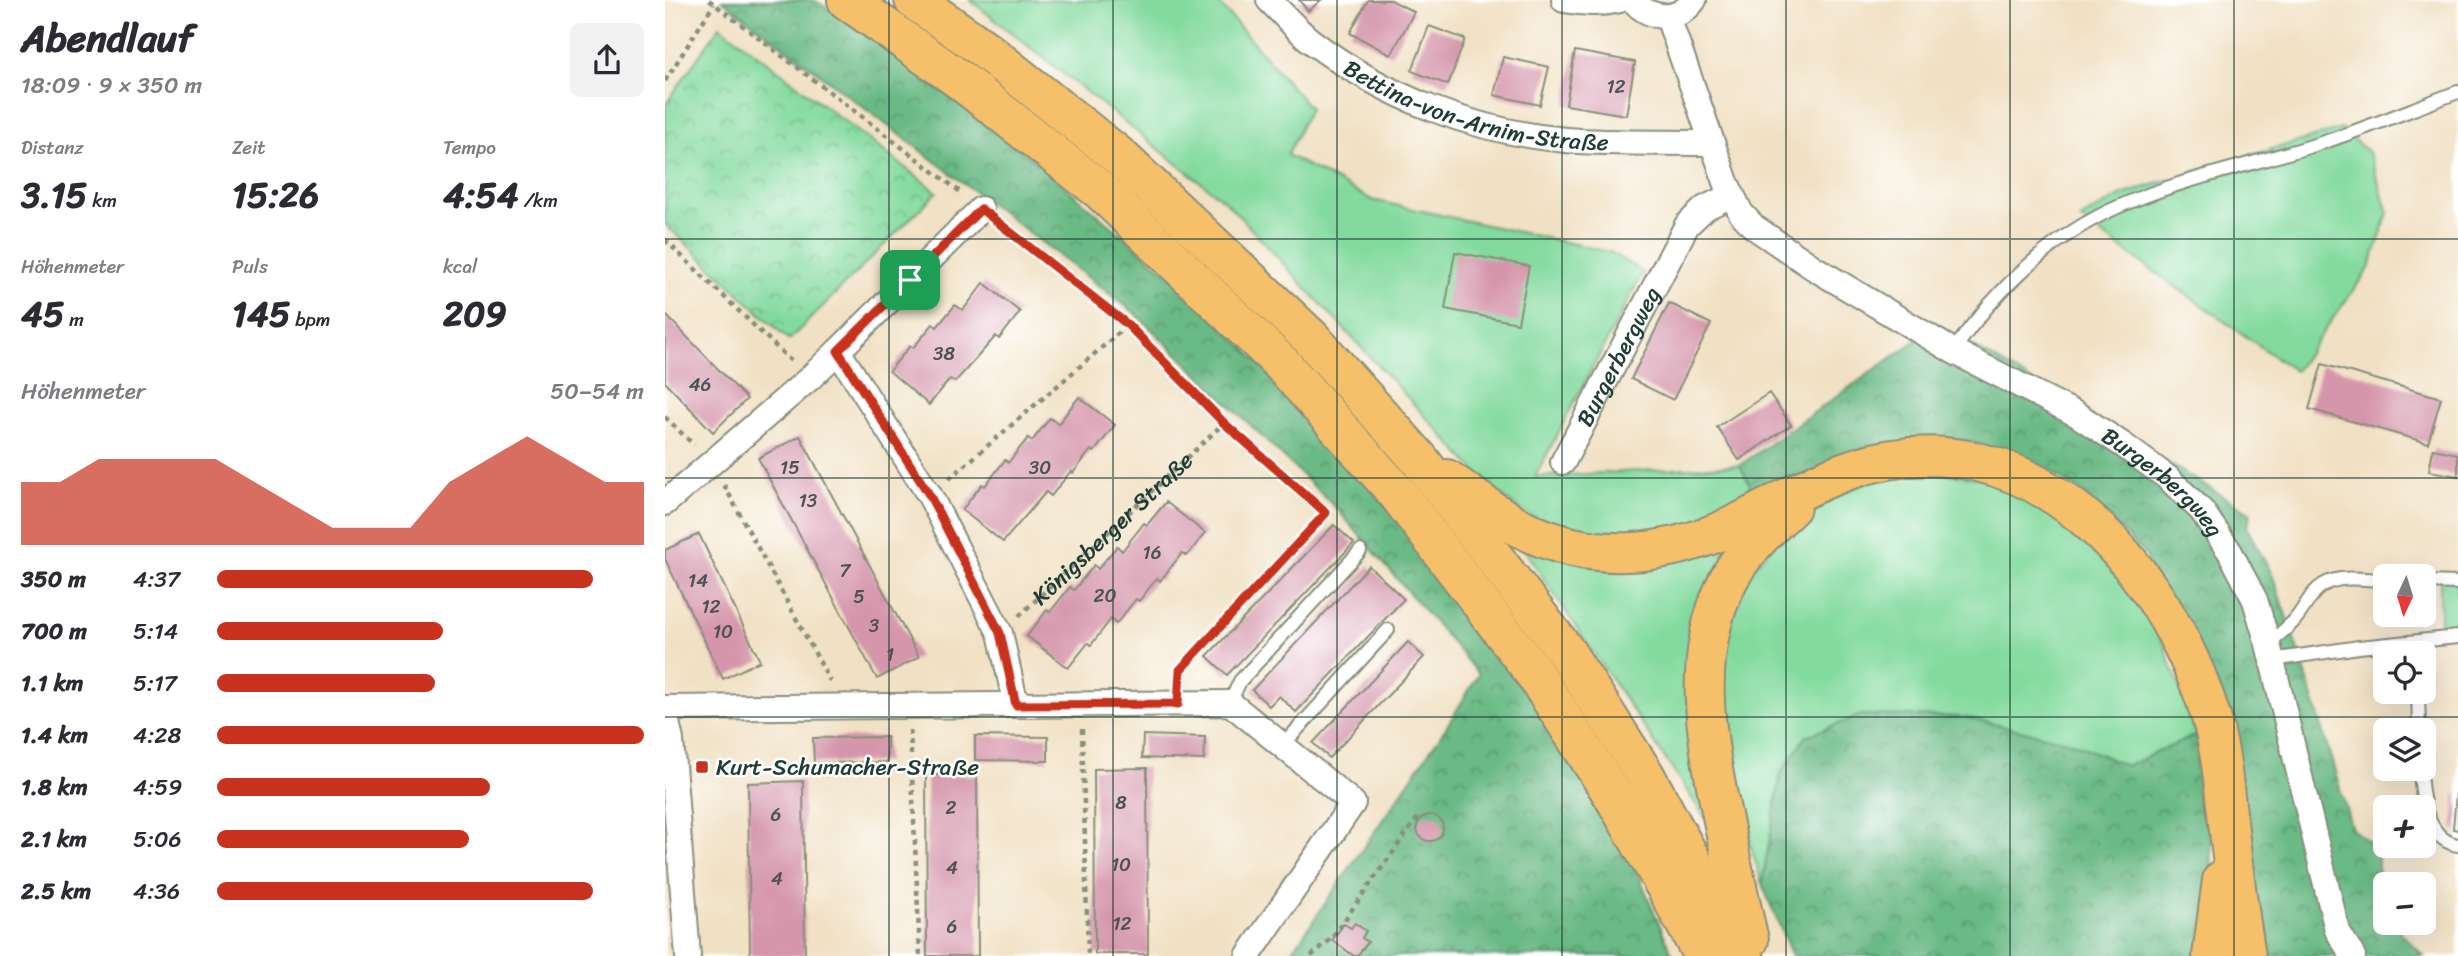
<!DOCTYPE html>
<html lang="de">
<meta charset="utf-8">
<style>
body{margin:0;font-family:Sriracha,sans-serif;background:#f2f2f3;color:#2b2b33;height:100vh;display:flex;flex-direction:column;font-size:26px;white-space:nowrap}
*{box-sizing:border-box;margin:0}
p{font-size:23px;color:#7c7c81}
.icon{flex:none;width:38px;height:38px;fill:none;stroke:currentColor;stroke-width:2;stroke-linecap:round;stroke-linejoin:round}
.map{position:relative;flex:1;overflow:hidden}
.panel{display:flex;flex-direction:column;background:#fff;width:665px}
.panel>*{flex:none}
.needle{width:46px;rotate:184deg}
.fabs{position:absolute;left:1708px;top:564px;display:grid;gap:14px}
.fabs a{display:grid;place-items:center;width:63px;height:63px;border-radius:10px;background:#fff;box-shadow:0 7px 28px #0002;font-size:35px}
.pin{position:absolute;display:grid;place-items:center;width:60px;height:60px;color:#fff;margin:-30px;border-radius:14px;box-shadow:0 4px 10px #0006}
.round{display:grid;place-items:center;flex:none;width:74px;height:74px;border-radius:10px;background:#f2f2f3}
.head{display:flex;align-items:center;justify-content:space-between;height:119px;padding:0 21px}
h1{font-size:38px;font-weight:700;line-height:52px}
.metrics{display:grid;grid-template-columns:repeat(3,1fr);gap:10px;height:119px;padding:7px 21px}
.metrics div{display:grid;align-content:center}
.metrics b{font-size:35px;font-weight:700}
.metrics small{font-size:19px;font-weight:400}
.metrics p{font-size:19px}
.chart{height:196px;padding:14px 21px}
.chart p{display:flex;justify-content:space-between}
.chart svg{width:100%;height:126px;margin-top:7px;fill:#c8321e;opacity:.7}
ul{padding:0 21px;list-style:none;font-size:23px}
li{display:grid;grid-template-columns:112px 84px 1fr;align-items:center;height:52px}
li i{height:18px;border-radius:9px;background:#c8321e}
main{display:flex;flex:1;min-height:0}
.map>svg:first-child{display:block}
.green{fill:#83da9e;stroke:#518c69;stroke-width:2}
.forest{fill:url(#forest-crowns);stroke:#447c5c;stroke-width:2}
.park{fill:url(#park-crowns);stroke:#518c69;stroke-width:2}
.building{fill:#d596ac}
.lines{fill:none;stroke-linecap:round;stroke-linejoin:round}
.lane-casing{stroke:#888f7c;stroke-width:16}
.street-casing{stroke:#888f7c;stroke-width:28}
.highway-casing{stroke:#888f7c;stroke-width:42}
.path{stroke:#888f7c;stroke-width:4.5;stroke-dasharray:5 5;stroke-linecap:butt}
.lane{stroke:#fff;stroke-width:12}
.street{stroke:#fff;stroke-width:24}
.highway{stroke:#f6c06b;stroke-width:38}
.route-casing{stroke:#fff;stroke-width:14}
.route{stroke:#c8321e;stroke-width:9}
.grid{fill:none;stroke:#1f3d34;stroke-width:2;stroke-opacity:0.55}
.poi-dot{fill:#c8321e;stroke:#fff;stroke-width:2.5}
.labels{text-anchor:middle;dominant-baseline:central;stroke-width:5;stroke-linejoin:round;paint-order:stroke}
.number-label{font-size:19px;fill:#4c5352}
.street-label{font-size:23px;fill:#1f3d34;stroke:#fff}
.poi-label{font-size:23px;fill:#1f3d34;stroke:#fff;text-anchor:start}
</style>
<main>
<section class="panel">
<div class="head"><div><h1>Abendlauf</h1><p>18:09 · 9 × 350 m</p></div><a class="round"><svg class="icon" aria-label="share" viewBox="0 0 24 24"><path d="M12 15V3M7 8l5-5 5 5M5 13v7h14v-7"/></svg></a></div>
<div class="metrics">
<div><p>Distanz</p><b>3.15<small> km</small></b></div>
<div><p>Zeit</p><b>15:26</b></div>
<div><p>Tempo</p><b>4:54<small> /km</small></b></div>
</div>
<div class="metrics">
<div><p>Höhenmeter</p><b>45<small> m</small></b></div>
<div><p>Puls</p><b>145<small> bpm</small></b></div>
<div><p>kcal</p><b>209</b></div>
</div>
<div class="chart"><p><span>Höhenmeter</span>50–54 m</p>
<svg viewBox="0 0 160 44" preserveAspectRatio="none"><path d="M0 44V22L10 22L20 14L30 14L40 14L50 14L60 22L70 30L80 38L90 38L100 38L110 22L120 14L130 6L140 14L150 22L160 22V44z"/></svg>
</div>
<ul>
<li><b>350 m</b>4:37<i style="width:88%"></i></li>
<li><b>700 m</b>5:14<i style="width:53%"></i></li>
<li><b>1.1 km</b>5:17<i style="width:51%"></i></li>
<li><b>1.4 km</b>4:28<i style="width:100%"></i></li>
<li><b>1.8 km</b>4:59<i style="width:64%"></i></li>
<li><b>2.1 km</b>5:06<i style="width:59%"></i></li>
<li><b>2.5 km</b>4:36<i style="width:88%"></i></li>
</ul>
</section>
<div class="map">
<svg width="1793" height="956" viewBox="0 0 1793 956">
<defs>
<pattern id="forest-crowns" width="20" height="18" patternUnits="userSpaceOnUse" patternTransform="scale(1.75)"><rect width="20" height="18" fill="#6aba85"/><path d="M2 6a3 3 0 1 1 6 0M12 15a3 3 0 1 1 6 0" fill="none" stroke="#57986e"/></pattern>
<pattern id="park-crowns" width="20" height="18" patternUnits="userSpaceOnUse" patternTransform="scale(1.75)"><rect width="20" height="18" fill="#83da9e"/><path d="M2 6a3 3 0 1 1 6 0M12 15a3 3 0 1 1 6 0" fill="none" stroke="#6bb282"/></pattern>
</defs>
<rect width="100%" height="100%" fill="#fff"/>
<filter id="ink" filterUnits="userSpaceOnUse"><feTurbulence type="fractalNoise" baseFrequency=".0143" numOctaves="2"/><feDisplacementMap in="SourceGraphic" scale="14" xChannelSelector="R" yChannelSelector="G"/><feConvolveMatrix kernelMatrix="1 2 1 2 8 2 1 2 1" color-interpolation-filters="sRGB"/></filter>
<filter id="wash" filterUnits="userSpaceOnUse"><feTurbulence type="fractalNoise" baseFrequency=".00686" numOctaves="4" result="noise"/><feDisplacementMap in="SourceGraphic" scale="28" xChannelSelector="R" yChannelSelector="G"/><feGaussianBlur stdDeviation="1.57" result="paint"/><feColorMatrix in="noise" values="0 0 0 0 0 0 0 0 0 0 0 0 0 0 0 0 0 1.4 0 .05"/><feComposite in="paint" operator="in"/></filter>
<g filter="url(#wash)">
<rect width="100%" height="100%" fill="#f1e1c4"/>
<g class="green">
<path d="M 305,0 L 551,0 L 645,108 L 622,155 L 707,200 L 945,252 L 978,272 L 870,477 L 1075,465 L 1091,497 C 1022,528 977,552 900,529 C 881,523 862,515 846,503 C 834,493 822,481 810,470 L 562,203 Z"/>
<polygon points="1677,129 1704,153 1723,213 1705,267 1630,371 1415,219 1457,195 1538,169"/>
<polygon points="1263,472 1321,479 1383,510 1450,569 1497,640 1532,735 1461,766 1409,743 1300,717 1196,715 1116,773 1097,884 1059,754 1058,642 1086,569 1141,512 1207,479"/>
<polygon points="1094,524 1039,605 1049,831 852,539 927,566"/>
<polygon points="1775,574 1793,576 1793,626 1775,625"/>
</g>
<g class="forest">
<polygon points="57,0 149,0 194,28 372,163 515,284 636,404 758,549 867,699 959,841 1008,956 624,956 780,729 814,674 672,509 470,313"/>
<polygon points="1273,325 1586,513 1582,528 1607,574 1643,681 1687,829 1713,849 1713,910 1720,917 1720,922 1725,922 1759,956 1595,956 1481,556 1417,492 1364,458 1297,440 1226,445 1091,497 1075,465"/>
<polygon points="1196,715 1300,717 1409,743 1461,766 1532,735 1546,800 1547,868 1533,956 1127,956 1097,884 1116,773 1141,736"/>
</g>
<polygon class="park" points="55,26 272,192 124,340 0,224 0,105"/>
<g id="blocks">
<g class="building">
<polygon points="634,0 656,0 643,11"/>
<polygon points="703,0 726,0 749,12 726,55 685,33"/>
<polygon points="764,26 800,39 783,85 747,71"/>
<polygon points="910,51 970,62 961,115 901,105"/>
<polygon points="838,57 884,67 875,105 829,95"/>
<polygon points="790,252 864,266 853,323 780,309"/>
<polygon points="319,283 355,312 334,339 331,336 290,382 285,379 264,405 224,371 245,346 248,348 268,324 272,327 290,305 298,310"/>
<polygon points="1004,303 1046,324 1008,400 966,379"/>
<polygon points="0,314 82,399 48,432 0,382"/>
<polygon points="1657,364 1776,398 1763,443 1644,409"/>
<polygon points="1104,393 1126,425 1074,460 1052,427"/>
<polygon points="414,397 450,425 429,452 426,450 408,473 406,471 386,496 381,492 338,542 297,510 317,484 320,486 340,460 343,463 363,438 367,441 385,418 393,424"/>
<polygon points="135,436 254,657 212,679 93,458"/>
<polygon points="1768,449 1793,454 1793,476 1764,471"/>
<polygon points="501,502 540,533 522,556 517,553 495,581 492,578 474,601 471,599 451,624 446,619 426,645 423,643 403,668 362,636 382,610 385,612 405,587 409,590 429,565 433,569 452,546 457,551 479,523 482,525"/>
<polygon points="669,525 689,543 562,675 542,656"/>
<polygon points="34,534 95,661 58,679 0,559 0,550"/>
<polygon points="704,566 739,599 631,712 614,696 604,706 587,690"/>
<polygon points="743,642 759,657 664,758 648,743"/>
<polygon points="478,735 540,737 539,760 477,758"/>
<polygon points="310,736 383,737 383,761 310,760"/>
<polygon points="222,737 222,762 149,763 148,738"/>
<polygon points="482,768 483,954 430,954 429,769"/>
<polygon points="261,775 312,775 313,956 262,956"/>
<polygon points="138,781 140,956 85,956 83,783"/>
<polygon points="1791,794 1793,794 1793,830 1788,829"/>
<circle cx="765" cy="828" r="13"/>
<polygon points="690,923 701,931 697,938 703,942 692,956 689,956 667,940 679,924 686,928"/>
</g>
</g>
</g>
<g filter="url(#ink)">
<use href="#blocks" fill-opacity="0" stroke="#888f7c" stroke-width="2"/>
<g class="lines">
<defs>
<g id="lane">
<path d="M 1288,351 C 1330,291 1387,235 1455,206 C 1519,178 1587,165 1653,144 C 1700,129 1747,109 1793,92"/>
<polyline points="1759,582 1793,583"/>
<path d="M 1603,644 C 1611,637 1620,630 1628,622 C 1644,605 1646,583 1676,579 C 1690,577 1706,580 1720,580"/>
<polyline points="1607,660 1694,647 1793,637"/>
<polyline points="1753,691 1754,730"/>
<polyline points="565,703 575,681 695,551"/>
<polyline points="618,745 723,630"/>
<path d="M 1755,768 C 1756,795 1761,840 1793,845"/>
</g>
<g id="street">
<path id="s2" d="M 604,0 C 617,13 631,29 646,41 C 720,97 809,132 901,140 C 949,144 998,142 1046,143"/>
<path d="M 899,0 C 918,3 936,5 955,0"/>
<path d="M 968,0 C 984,20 1013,23 1029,0"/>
<path id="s3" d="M 1003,17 L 1061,182 L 1076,213 L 1089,227 L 1149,268 L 1288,351 L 1411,414 L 1458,445 L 1503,478 L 1537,511 L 1565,552 L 1590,600 L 1603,644 L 1672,930 L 1688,956"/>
<polyline points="173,351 316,209"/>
<path id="s4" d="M 898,462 L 1022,225 L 1040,208 L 1067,195"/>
<polyline points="0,503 145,378 173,351 265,496 335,633 351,705"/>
<polyline points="0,708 565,703 688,803 583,956"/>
<polyline points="0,713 6,740 23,956"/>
</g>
<g id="highway">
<polyline points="182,0 295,80 436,191 617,364 732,493 869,673 949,797 1003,891 1038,956"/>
<polyline points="249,0 319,49 455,157 646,338 754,459 901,652 980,775 1079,956"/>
<path d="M 782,479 C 807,496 833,517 860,530 C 926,563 999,557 1065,527 C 1106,508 1144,483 1187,469 C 1363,411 1499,563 1546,717 C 1556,751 1559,787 1563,822 C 1568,867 1574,912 1581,956"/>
<path d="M 1084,940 C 1075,902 1067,864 1059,825 C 1043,748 1025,665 1059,589 C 1073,556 1100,531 1126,507"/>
<polyline points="1547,956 1557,880"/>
</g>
</defs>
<use href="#lane" class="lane-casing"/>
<use href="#street" class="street-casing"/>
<use href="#highway" class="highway-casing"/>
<g class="path">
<polyline points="44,0 298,194"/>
<polyline points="0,81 49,4"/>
<polyline points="335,223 463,325 559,423 661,513 515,670 514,679"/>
<polyline points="0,240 126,361"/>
<polyline points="0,417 29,445"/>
<polyline points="284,479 463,325"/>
<polyline points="59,485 165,681"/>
<path id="s1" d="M 354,616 L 559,423"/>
<polyline points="417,729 423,956"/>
<polyline points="245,730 255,956"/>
<polyline points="646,956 666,939 753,817"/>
</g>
<use href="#lane" class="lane"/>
<use href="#street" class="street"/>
<use href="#highway" class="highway"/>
</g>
</g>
<g class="lines" filter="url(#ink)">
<defs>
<polygon id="route" points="316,209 463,325 559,423 661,513 515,670 513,704 351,705 335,633 265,496 173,351"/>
</defs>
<use href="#route" class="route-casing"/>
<use href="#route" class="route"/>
</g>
<path class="grid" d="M 224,0 L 224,956M 448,0 L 448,956M 672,0 L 672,956M 897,0 L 897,956M 1121,0 L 1121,956M 1345,0 L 1345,956M 1569,0 L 1569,956M 0,239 L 1793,239M 0,478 L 1793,478M 0,717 L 1793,717"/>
<rect class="poi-dot" x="30" y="760" width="14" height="14" rx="3.5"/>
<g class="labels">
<g class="number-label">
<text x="951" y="86">12</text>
<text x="279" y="353">38</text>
<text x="35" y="384">46</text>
<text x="125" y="467">15</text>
<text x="375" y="467">30</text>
<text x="143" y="500">13</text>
<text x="487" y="552">16</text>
<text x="180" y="570">7</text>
<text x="33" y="580">14</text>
<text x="440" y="595">20</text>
<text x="194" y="596">5</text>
<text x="46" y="606">12</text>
<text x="209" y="625">3</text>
<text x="58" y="631">10</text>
<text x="225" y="654">1</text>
<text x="456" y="802">8</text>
<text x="286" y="807">2</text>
<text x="111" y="814">6</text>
<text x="456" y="864">10</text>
<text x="287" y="867">4</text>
<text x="112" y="878">4</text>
<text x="457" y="923">12</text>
<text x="287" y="926">6</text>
</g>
<g class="street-label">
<text stroke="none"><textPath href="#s2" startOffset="240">Bettina-von-Arnim-Straße</textPath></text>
<text stroke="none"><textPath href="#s4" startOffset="119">Burgerbergweg</textPath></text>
<text stroke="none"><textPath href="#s3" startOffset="712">Burgerbergweg</textPath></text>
<text stroke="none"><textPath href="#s1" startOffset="128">Königsberger Straße</textPath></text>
</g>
<g class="poi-label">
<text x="51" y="767">Kurt-Schumacher-Straße</text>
</g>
</g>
</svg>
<div class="fabs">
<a><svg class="needle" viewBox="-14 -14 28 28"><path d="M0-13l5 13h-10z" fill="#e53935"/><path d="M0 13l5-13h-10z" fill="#7c7c81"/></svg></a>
<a><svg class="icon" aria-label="locate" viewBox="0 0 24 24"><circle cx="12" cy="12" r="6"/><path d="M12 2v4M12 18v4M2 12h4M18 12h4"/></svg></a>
<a><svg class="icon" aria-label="layers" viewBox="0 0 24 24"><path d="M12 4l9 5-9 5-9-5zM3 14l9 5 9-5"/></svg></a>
<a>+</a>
<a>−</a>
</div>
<div class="pin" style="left:245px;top:280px;background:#1e9e55"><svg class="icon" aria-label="arrive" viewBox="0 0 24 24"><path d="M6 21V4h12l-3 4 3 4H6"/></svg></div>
</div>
</main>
